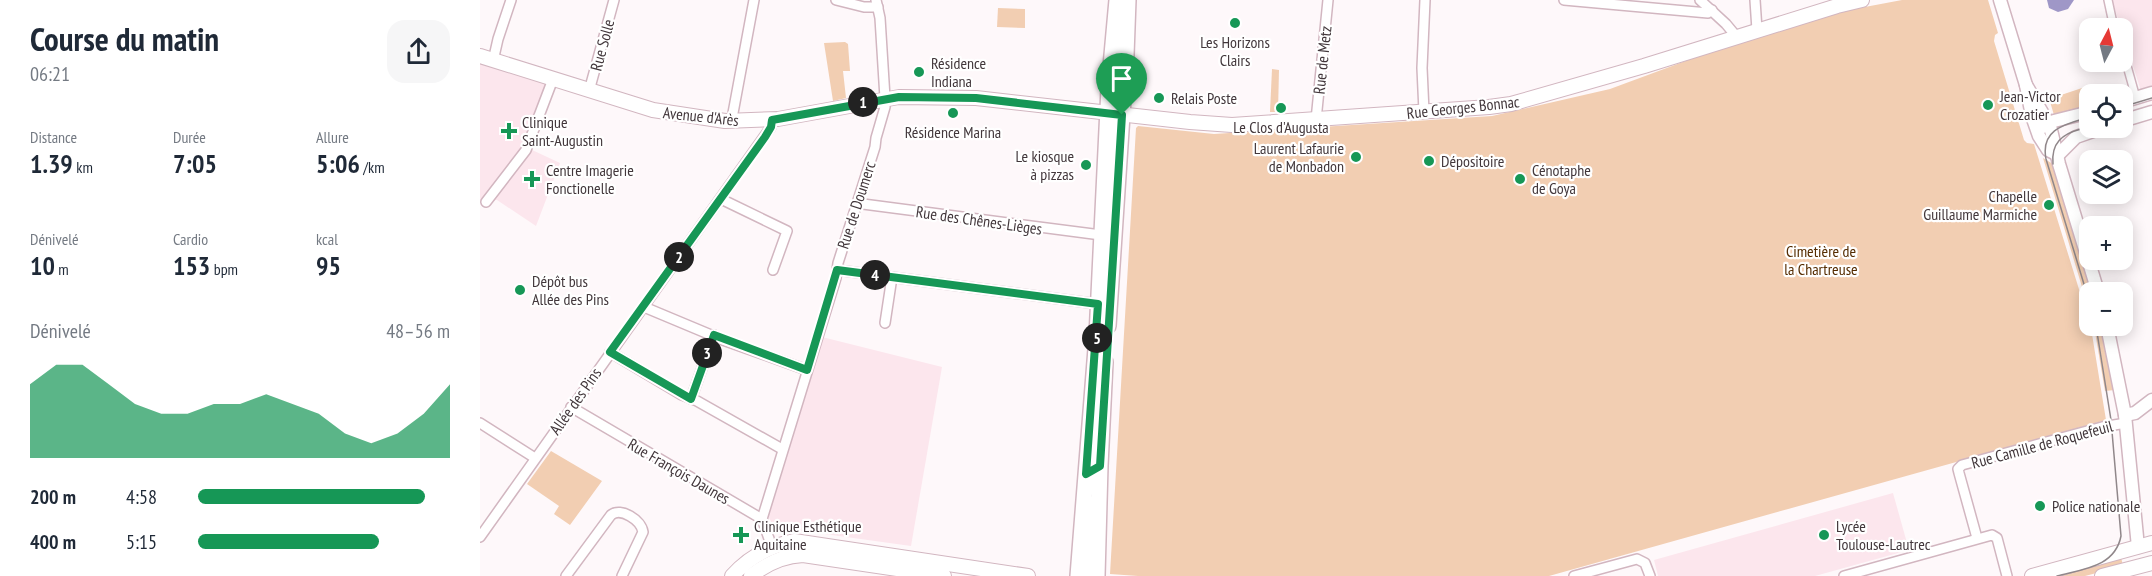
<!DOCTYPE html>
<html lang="fr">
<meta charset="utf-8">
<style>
body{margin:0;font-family:"PT Sans Narrow",sans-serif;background:#f6f6f7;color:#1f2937;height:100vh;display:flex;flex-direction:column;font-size:22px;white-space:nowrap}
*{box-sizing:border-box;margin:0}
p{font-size:20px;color:#747a83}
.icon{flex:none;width:33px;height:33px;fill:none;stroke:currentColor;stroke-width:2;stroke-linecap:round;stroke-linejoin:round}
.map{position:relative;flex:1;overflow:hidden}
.side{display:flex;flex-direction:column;background:#fff;width:480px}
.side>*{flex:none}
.needle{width:39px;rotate:7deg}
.buttons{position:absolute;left:1599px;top:18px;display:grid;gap:12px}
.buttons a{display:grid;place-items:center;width:54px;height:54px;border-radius:12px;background:#fff;box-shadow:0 3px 15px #0003;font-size:30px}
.pin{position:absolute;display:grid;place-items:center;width:51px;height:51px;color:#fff;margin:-62px -26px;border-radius:50% 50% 50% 0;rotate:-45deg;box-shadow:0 0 6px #0007}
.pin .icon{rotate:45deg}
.km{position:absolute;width:30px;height:30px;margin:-15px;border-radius:50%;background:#222;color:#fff;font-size:16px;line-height:30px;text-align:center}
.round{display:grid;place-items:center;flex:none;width:63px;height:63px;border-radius:18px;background:#f6f6f7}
.headline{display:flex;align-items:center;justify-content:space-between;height:102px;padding:0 30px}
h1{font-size:33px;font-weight:700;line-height:45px}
.stats{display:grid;grid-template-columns:repeat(3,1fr);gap:9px;height:102px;padding:6px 30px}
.stats div{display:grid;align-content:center}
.stats b{font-size:26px;font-weight:700}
.stats small{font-size:16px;font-weight:400}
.stats p{font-size:16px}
.chart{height:168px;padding:12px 30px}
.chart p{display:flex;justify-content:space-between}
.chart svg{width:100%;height:108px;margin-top:6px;fill:#169756;opacity:.7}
ul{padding:0 30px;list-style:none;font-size:20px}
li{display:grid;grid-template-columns:96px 72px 1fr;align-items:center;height:45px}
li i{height:15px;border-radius:8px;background:#169756}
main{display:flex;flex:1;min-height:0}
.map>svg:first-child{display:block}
.built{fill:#fce6ed}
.green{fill:#f2ceb2}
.water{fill:#9f97c7}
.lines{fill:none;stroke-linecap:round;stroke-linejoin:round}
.pedestrian-casing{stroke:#d2b6c0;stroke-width:10}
.minor-casing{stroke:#d2b6c0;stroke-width:12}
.tertiary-casing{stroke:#d2b6c0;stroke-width:15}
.secondary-casing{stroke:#d2b6c0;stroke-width:16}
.primary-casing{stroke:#d2b6c0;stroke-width:18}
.pedestrian{stroke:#fff;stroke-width:7}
.minor{stroke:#fff;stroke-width:9}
.tertiary{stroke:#fff;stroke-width:12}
.secondary{stroke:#fff;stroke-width:14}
.primary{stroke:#fff;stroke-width:15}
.tram{stroke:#90878a;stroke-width:1.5}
.route-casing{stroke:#fff;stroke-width:12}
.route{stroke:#169756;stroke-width:8}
.poi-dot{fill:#169756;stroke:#fff;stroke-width:2}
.labels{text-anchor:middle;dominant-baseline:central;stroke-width:4.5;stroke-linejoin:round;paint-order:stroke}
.poi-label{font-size:16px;fill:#42373b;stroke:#fff;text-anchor:start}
.street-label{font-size:16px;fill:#42373b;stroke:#fff}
.park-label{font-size:16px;fill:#552c01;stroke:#fff}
</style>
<main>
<section class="side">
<div class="headline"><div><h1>Course du matin</h1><p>06:21</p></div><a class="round"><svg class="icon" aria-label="share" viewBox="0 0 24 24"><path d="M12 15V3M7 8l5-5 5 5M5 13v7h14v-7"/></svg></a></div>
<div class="stats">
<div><p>Distance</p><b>1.39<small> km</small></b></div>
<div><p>Durée</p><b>7:05</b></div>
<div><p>Allure</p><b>5:06<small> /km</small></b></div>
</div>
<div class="stats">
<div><p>Dénivelé</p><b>10<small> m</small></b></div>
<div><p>Cardio</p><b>153<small> bpm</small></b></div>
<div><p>kcal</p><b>95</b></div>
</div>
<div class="chart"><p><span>Dénivelé</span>48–56 m</p>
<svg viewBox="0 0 160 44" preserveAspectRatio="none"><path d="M0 44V14L10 6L20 6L30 14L40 22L50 26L60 26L70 22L80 22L90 18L100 22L110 26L120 34L130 38L140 34L150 26L160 14V44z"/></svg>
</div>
<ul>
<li><b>200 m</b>4:58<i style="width:90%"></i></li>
<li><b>400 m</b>5:15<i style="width:72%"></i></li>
</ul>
</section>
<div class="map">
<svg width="1672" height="576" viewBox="0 0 1672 576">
<rect width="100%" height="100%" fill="#fef8fa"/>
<g class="built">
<polygon points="1632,0 1672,0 1672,88 1661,91"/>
<polygon points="0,64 76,87 50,149 80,163 56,226 17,200 0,201"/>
<polygon points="342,337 462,367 431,546 294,527 288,516"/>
<polygon points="1413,493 1429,550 1335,576 1178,576 1174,560"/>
</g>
<g class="green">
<polygon points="1422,0 1508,0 1518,33 1515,35 1514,41 1544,140 1547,143 1554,144 1611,328 1626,420 1069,576 658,576 630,574 656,128 658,126 734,134 1012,116 1130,89 1211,59 1291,33 1369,10"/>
<polygon points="518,8 545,9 545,28 517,27"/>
<polygon points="365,42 368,44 370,71 363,71 366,98 353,101 344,43"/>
<polygon points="792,69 799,70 798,112 790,112"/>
<polygon points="1614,84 1617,94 1610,94 1609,107 1574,115 1568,95 1574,93 1575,97"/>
<polygon points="1563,158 1573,164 1576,169 1613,292 1610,292 1609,310"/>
<polygon points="1614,326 1622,326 1635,390 1625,391"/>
<polygon points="71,451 122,481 90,525 74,514 79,506 47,484"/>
<polygon points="1641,557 1643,566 1605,576 1568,576"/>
</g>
<polygon class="water" points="1567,0 1594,0 1588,9 1578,12 1569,8"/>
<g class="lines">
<defs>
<g id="pedestrian">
<polyline points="1628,0 1634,28"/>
<polyline points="1642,48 1656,98"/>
</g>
<g id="minor">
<polyline points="356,0 384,7 398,7"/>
<polyline points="1084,0 1228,13 1232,10"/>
<polyline points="1220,0 1246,24 1256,36"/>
<polyline points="1275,0 1277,30"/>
<polyline points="13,61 18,39 31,0"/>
<polyline points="109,91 134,0"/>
<polyline points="944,112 942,68 945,0"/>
<polyline points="836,120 848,0"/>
<polyline points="253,121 253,113 274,0"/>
<polyline points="241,199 307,231 293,270"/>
<polyline points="6,202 46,150 73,79"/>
<polyline points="378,202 383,204 621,235"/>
<polyline points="357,270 618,304"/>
<polyline points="164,307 243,340 327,370"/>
<polyline points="405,323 412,277"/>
<polyline points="130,352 202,395 217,401 302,449"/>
<polyline points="211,399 234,335"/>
<polyline points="91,407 282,519 292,547"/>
<polyline points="0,423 55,458"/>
<polyline points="282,519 356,278 358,263 395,147 396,138 405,107 405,98 400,18 396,0"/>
<polyline points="0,537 291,127 292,120"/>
<polyline points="1497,538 1479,473 1478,469 1482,465 1622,427 1646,423"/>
<path d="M 86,576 L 131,515 C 141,507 161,520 163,532 L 142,576"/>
<polyline points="1094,576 1157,559 1165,563 1170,576"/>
<polyline points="1364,576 1512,535 1517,538 1527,576"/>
</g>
<g id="tertiary">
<polyline points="1520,0 1546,85 1552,116 1559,136 1568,150 1578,155"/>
<polyline points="1546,85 1570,126 1579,164 1618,292"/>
<polyline points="1642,102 1672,93"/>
<polyline points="1642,121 1672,112"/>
<polyline points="1563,127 1574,121 1610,112"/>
<polyline points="1578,155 1596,137 1622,128"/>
<polyline points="1627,326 1645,415 1658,547"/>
<polyline points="1645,415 1655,413 1672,400"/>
</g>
<g id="secondary">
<polyline points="0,56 173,110 245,121 298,119 419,97 496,98 710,122 752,125 1009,107 1031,104 1164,66 1357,6 1382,0"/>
<polyline points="609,503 609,576"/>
<path d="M 252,576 C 268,558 290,546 314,541 L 548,576"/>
<path d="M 271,576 C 287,563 303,556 323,555 L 464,576"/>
<polyline points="1552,576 1672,543"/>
<polyline points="1622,576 1672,563"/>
</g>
<g id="primary">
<polyline points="628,326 646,55 648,0"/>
<polyline points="598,576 617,336 629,88 637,0"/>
<polyline points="617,576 620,466 625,362"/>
</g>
</defs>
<use href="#pedestrian" class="pedestrian-casing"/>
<use href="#minor" class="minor-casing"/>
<use href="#tertiary" class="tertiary-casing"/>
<use href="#secondary" class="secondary-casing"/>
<use href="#primary" class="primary-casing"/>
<use href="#pedestrian" class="pedestrian"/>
<use href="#minor" class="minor"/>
<use href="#tertiary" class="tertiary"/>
<use href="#secondary" class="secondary"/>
<use href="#primary" class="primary"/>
<g class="tram">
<polyline points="1642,107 1672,98"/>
<path d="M 1610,117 C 1587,124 1560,128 1566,159 L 1610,304"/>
<path d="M 1573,164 C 1571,143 1582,134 1601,129"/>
<path d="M 1577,576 C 1603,569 1635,567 1641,536 L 1631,420 L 1616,326"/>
</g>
</g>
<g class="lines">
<defs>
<polygon id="route" points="419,97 496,98 642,115 620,466 606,474 618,304 357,270 327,370 234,335 211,399 130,352 285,137 291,127 292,120"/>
</defs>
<use href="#route" class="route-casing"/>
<use href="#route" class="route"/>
</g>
<g class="poi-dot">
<circle cx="755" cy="23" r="6"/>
<circle cx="439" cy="72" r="6"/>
<circle cx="679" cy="98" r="6"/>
<circle cx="1508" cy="105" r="6"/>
<circle cx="801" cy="108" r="6"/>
<circle cx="473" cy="113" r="6"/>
<path d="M26 122h6v6h6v6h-6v6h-6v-6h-6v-6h6z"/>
<circle cx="876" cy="157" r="6"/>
<circle cx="949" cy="161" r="6"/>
<circle cx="606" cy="165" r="6"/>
<path d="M49 170h6v6h6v6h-6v6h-6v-6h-6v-6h6z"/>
<circle cx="1040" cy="179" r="6"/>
<circle cx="1569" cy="205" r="6"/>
<circle cx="40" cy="290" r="6"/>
<circle cx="1560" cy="506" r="6"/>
<path d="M258 526h6v6h6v6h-6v6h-6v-6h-6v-6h6z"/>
<circle cx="1344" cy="535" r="6"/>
</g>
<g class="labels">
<g class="poi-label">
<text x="755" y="42" text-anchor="middle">Les Horizons<tspan x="755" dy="18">Clairs</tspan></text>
<text x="451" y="63">Résidence<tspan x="451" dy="18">Indiana</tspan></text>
<text x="1520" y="96">Jean-Victor<tspan x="1520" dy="18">Crozatier</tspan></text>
<text x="691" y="98">Relais Poste</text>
<text x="42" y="122">Clinique<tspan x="42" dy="18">Saint-Augustin</tspan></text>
<text x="801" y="127" text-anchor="middle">Le Clos d'Augusta</text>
<text x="473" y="132" text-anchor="middle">Résidence Marina</text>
<text x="864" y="148" text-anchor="end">Laurent Lafaurie<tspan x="864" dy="18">de Monbadon</tspan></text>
<text x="594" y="156" text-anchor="end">Le kiosque<tspan x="594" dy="18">à pizzas</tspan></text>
<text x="961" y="161">Dépositoire</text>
<text x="66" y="170">Centre Imagerie<tspan x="66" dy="18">Fonctionelle</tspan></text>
<text x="1052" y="170">Cénotaphe<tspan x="1052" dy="18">de Goya</tspan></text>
<text x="1557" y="196" text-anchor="end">Chapelle<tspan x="1557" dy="18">Guillaume Marmiche</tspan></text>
<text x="52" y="281">Dépôt bus<tspan x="52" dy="18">Allée des Pins</tspan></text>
<text x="1572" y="506">Police nationale</text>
<text x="274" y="526">Clinique Esthétique<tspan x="274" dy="18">Aquitaine</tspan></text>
<text x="1356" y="526">Lycée<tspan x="1356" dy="18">Toulouse-Lautrec</tspan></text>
</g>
<g class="street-label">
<text transform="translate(122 45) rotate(-75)">Rue Solle</text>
<text transform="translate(842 60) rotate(-84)">Rue de Metz</text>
<text transform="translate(983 107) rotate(-6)">Rue Georges Bonnac</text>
<text transform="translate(221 116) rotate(6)">Avenue d'Arès</text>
<text transform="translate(376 205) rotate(-72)">Rue de Doumerc</text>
<text transform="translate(499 220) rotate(8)">Rue des Chênes-Lièges</text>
<text transform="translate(95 401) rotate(-55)">Allée des Pins</text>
<text transform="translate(1562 444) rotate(-15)">Rue Camille de Roquefeuil</text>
<text transform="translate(199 471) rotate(30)">Rue François Daunes</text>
</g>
<g class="park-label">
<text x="1341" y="251">Cimetière de<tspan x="1341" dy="18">la Chartreuse</tspan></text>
</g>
</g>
</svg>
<div class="buttons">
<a><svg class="needle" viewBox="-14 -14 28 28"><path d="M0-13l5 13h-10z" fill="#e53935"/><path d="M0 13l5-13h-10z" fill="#747a83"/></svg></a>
<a><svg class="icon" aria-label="locate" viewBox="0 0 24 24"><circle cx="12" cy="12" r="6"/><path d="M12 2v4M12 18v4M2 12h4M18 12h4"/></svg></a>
<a><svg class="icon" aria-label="layers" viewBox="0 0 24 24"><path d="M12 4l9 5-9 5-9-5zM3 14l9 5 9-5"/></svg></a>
<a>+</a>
<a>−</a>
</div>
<div class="pin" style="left:642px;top:115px;background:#1e9e55"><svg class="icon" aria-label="arrive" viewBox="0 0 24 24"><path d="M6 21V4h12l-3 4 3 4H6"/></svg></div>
<b class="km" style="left:383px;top:102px">1</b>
<b class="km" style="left:199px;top:257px">2</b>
<b class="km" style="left:227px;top:353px">3</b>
<b class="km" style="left:395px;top:275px">4</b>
<b class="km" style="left:617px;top:338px">5</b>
</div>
</main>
